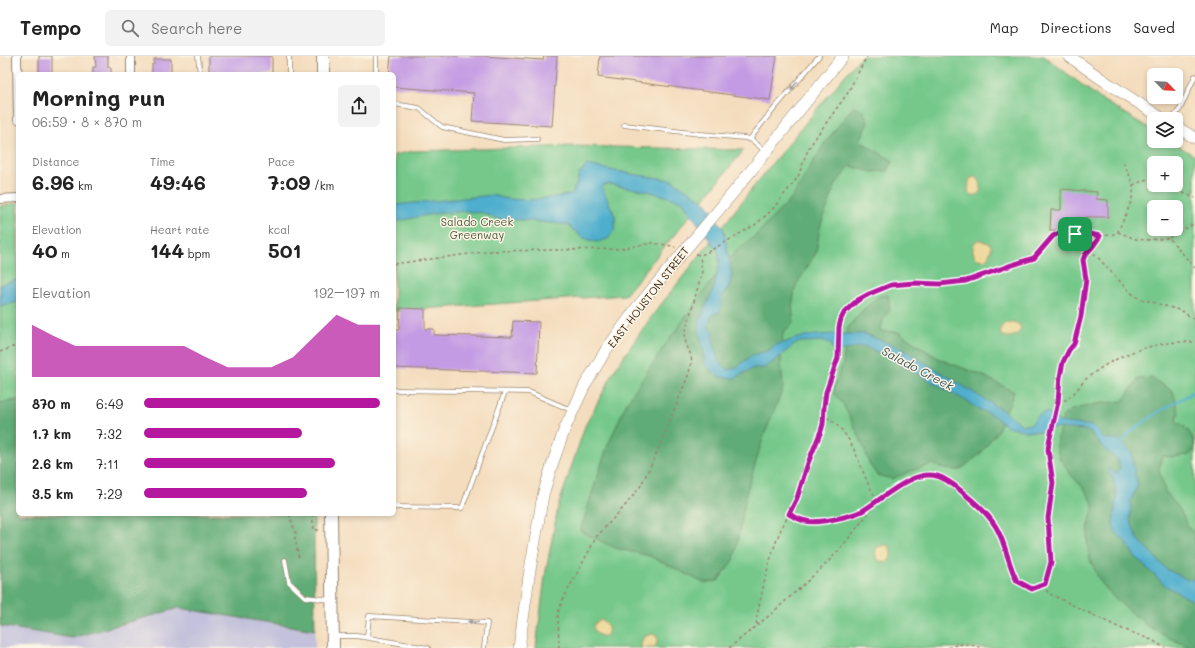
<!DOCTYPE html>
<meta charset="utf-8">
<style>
body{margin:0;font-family:Mali,sans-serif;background:#f2f2f2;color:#222;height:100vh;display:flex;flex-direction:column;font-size:15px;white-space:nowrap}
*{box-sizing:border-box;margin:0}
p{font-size:13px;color:#767676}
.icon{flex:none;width:22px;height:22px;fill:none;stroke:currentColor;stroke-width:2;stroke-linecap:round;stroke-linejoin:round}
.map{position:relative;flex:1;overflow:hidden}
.details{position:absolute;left:16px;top:16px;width:380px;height:444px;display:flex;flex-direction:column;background:#fff;border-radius:6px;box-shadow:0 2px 6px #0003}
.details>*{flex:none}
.needle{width:26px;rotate:115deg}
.fabs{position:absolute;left:1147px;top:12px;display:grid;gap:8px}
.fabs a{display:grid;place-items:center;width:36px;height:36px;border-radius:6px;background:#fff;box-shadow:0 2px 6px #0003;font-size:20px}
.pin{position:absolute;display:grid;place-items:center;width:34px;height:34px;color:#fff;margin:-17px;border-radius:8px;box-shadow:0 2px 6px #0006}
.round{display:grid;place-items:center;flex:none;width:42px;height:42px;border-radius:6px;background:#f2f2f2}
.head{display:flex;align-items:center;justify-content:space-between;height:68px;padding:0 16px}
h1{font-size:22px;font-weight:700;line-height:30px}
.figures{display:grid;grid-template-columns:repeat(3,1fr);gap:6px;height:68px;padding:4px 16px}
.figures div{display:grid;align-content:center}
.figures b{font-size:20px;font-weight:700}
.figures small{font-size:11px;font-weight:400}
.figures p{font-size:11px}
.chart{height:112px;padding:8px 16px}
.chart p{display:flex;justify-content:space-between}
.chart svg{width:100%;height:72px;margin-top:4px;fill:#b5179e;opacity:.7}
ul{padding:0 16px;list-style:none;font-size:13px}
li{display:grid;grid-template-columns:64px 48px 1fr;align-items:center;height:30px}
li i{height:10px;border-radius:5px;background:#b5179e}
header{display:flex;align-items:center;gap:24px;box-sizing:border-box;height:56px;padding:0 20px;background:#fff;border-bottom:1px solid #e0e0e0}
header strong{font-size:19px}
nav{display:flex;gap:22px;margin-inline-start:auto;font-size:14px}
.search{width:280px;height:36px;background:#f2f2f2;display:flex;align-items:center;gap:10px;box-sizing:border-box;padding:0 14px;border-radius:6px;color:#767676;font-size:15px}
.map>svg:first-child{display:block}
.industrial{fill:#c3c1db}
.green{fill:#75c88a;stroke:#587954;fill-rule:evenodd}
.forest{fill:#60ac76;stroke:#4e6b4a}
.sand{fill:#eeda9e;stroke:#94825e}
.water{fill:#4eaecd;stroke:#446c76}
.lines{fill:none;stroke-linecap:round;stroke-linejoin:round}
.stream{stroke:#4eaecd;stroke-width:2.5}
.building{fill:#c39be4}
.service-casing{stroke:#98846e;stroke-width:5.5}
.minor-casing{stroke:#98846e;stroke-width:10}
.secondary-casing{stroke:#98846e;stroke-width:12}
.primary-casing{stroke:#98846e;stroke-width:14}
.path{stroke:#98846e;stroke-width:1.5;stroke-dasharray:3 3;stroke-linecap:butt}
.service{stroke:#fff;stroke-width:4}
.minor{stroke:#fff;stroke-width:8}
.secondary{stroke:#fff;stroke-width:11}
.primary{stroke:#fff;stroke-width:12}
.secondary-bridge-casing{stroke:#98846e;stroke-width:12;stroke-linecap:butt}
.secondary-bridge{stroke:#fff;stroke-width:11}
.oneway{fill:#a79f9a}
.route-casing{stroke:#fff;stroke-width:8}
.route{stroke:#b5179e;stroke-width:5}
.labels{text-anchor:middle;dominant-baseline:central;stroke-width:3;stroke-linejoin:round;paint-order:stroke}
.park-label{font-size:11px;fill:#4c593e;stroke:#fcf5e5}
.street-label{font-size:11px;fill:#3b2a1e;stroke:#fcf5e5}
.water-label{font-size:12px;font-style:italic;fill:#42585b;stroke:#fcf5e5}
</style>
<header>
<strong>Tempo</strong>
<div class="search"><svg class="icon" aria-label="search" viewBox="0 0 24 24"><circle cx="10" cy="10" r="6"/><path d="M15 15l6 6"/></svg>Search here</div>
<nav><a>Map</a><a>Directions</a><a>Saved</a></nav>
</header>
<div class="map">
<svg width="1195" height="592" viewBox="0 0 1195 592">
<rect width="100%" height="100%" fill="#fcf5e5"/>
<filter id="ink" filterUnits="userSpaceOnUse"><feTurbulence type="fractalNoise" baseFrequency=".025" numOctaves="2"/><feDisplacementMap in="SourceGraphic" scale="8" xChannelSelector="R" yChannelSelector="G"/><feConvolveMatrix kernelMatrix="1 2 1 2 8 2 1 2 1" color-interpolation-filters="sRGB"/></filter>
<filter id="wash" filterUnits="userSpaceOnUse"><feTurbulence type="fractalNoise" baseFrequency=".012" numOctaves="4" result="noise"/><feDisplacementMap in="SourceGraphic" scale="16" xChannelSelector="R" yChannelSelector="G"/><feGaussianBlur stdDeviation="0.9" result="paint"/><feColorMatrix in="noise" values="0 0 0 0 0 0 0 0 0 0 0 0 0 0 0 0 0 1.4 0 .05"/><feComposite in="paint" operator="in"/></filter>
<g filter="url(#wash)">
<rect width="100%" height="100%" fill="#f4ddbe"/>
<polygon class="industrial" points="178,552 315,574 315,592 0,592 0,570 72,582"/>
<g class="green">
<path d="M 861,0 L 1044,0 L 1102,44 L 1154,75 L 1154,85 L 1170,85 L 1195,100 L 1195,592 L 536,592 L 545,520 L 558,451 L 585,370 L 617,310 L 652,260 L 774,105 ZM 1154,107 L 1176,107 L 1176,129 L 1154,129 ZM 1154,151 L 1176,151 L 1176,173 L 1154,173 Z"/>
<polygon points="573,90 744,94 625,239 394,255 394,99 413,95"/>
<polygon points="18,147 18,344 0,347 0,150"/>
</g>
<g class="forest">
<polygon points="853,51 863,54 868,66 860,85 893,105 888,115 872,116 850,110 836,128 820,171 816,197 796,229 792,250 794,267 783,276 781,306 783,332 763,382 746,439 734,504 718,525 704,527 650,500 615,492 580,475 607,391 627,346 663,292 706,233 737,193 754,181 792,142 824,88"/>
<polygon points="888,239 890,253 884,262 880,275 898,276 939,303 984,320 1014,336 998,374 981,397 960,414 945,413 933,408 911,415 892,423 877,419 870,409 860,382 843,348 834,337 835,328 843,307 847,275 849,270 863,254 879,240"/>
<path d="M 1151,322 L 1173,335 L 1179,357 L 1175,364 C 1187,371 1195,380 1195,394 L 1189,399 L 1172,401 L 1162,400 L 1159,414 L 1165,435 L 1180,454 L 1188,470 L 1195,479 L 1195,592 L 1192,592 L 1169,582 L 1146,569 L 1113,541 L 1100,525 L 1090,504 L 1087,486 L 1089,469 L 1093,454 L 1093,447 L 1085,434 L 1071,419 L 1059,401 L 1056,388 L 1063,360 L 1071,354 L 1096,348 L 1123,345 L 1138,323 Z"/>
<polygon points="18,344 18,458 314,458 315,574 179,552 72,582 0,570 0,347"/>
</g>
<g class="sand">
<path d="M 976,121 C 985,128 981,145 968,137 L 969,125 L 971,122 Z"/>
<path d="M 977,184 L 981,184 L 985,186 L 987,186 L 991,189 L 991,195 L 986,204 L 977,203 C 972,197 971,190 977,184 Z"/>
<path d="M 1013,266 L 1019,268 L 1021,273 C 1016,281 1010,282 1002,280 L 1000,276 L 1001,271 L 1006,267 Z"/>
<path d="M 886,489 L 889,490 C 892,496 892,501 888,506 L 879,505 L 875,498 L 877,491 Z"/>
<path d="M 602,564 C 608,568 611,574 606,580 C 600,581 595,577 593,571 L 595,567 Z"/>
<path d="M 653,578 L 657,581 C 658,585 656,589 654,592 L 642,592 L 641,588 L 644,581 Z"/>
</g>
<g class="water">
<path d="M 587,109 L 631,118 L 672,124 L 707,147 L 724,174 L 732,220 L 729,230 L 721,243 L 721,252 L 718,258 L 715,257 L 712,260 L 708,272 L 714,275 L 713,283 L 718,305 L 728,314 L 736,312 L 752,299 L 771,294 L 773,290 L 805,280 L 831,278 L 865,278 L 903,293 L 1010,359 L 1022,369 L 1032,368 C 1035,361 1040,358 1047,356 L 1059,366 L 1092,370 L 1095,372 L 1104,383 L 1118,383 L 1132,397 L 1133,404 L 1133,410 L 1138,429 L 1131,444 L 1130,463 L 1137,482 L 1166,513 L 1186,523 L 1195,524 L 1195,546 L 1166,530 L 1134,500 L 1127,487 L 1117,478 L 1113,470 L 1115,448 L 1117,442 L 1113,423 L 1108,414 L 1109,412 L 1114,417 L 1117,417 L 1120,411 L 1117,403 L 1105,394 L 1090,376 L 1085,374 L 1051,372 L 1042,376 L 1027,375 L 1006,370 L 995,361 L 973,350 L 968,346 L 880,297 L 863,290 L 841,295 L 833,294 L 830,287 L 825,285 L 800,286 L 794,289 L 765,312 L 753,312 L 735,322 L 729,322 L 720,321 L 715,318 L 704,307 L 704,296 L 701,286 L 699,273 L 700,263 L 714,232 L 719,207 L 719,197 L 682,145 L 648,135 L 609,128 L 604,129 L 602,132 L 615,160 L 615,173 L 608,183 L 597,186 L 583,182 L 568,169 L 524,164 L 498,163 L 480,156 L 477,157 L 467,155 L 432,158 L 394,166 L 394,149 L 493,139 C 514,148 549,142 572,138 L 577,127 L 579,118 Z"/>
<polygon points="18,223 18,246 0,250 0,229"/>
</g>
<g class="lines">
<polyline class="stream" points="1120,390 1129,377 1157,357 1195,335"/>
</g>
<g id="blocks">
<g class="building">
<rect x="39" y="0" width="13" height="18"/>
<polygon points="95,0 108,0 108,11 111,11 111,18 93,18 93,11 96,11"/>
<rect x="209" y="0" width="63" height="18"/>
<polygon points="391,0 483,0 543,4 544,0 557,0 552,70 472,65 474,37 394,31 394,18 389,18"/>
<polygon points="600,0 777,0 770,44 598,21"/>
<polygon points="154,3 171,3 171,16 169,17 169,18 152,18 152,8 154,8"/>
<polygon points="1061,133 1097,136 1096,143 1108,144 1108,161 1086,161 1086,167 1079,167 1079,175 1050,174 1051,154 1061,154"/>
<polygon points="400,252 425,253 425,273 434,273 434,279 512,281 513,265 539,266 537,317 394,312 394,274 399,274"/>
</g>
</g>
</g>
<g filter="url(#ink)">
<use href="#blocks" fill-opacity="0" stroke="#98846e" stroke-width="1"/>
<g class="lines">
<defs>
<g id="service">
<polyline points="198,0 200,18"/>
<polyline points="289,0 289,18"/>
<polyline points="376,18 376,0"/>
<polyline points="394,48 419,52 442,71 504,84 537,83"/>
<polyline points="1172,63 1180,53 1195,20"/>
<polyline points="624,69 700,78 745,82 752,84 766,96"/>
<polyline points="750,83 763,66 819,0"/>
<polyline points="394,334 529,336 573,355"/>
<polyline points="394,451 462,452 505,336"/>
<polyline points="285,504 289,526 305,541 331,544"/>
<polyline points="333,580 357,580 428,592"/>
<polyline points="367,581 369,560 487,567 484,592"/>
</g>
<g id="minor">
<polyline points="17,0 18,63"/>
<polyline points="131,0 131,18"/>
<polyline points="0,143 18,142"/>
</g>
<g id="secondary">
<polyline points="1069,0 1100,22 1163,63"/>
<polyline points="1176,71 1195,82"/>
<polyline points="737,132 843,0"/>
<polyline points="519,592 529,520 543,439 552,409 565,372 585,329 606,294 638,250"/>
</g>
<g id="primary">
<polyline points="323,0 323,18"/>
<polyline points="331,458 333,592"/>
</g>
</defs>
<use href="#service" class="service-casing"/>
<use href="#minor" class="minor-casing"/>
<use href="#secondary" class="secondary-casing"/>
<use href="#primary" class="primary-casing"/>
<g class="path">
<polyline points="1133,129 1154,120"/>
<polyline points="1174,129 1181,136 1195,142"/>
<polyline points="1118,176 1136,183 1146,184 1169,182 1195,212"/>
<polyline points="1169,182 1195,167"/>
<polyline points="1090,193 1130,236 1138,242 1149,245 1182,255 1195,264"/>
<polyline points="696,198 700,199 706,197 755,169 772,154 798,121 805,101 809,92 816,81 847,38 867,0"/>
<polyline points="394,208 491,195 620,193 651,187 668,189 675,191"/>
<polyline points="0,296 18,289"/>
<path d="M 1058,346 C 1061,345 1064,345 1067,343 C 1074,339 1080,329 1086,323 C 1116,298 1156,284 1195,286"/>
<polyline points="289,458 296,478 295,482 299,503"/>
<polyline points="312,458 314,474 321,474"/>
<path d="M 789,458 C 794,461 798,464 803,465 C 819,469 848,462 862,455 C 867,452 873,448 878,445 C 858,417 858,378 824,360"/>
<polyline points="1045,528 1048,537 1120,572 1152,584 1165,592"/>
<path d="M 757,568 L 756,565 C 762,535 768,506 779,478 C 784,465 793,454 798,442 C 802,430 804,417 809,406 C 813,393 820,381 823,368 C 825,358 824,348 826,337 C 829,325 836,314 838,302 C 840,288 837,274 842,261 C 849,246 867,238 881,232 C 904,224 929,230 953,227 C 972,225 990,216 1009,210 C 1017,207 1026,206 1033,203 C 1044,198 1047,180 1059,177 C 1062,177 1066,177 1069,178 C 1082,178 1107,183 1118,176 C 1122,165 1135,143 1133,131 C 1132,122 1126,113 1122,104"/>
<polyline points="559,592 558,557 563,543 597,480 624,451 640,431 655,401 688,320 692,305 690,297 686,288 685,281 686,274 701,220 702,215 700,200"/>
<path d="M 729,592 L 771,558 L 823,511 L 841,492 L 878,445 C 891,433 921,414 939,420 C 950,424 960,433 969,441 C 979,450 989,459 996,471 C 1006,487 1008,508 1017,525 L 1032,533 L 1045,528 L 1051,506 L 1048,462 L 1053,427 L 1048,394 L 1049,386 L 1058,346 L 1060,321 L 1063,306 L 1069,294 L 1074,288 L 1081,259 L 1086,223 L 1083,204 L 1085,199 L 1093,190 L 1100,180"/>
<path d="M 948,592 C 959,586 971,588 982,592"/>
</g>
<use href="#service" class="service"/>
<use href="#minor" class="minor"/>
<use href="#secondary" class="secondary"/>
<use href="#primary" class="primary"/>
<defs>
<polyline id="secondary-bridge" points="638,250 737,132"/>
</defs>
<use href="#secondary-bridge" class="secondary-bridge-casing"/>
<use href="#secondary-bridge" class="secondary-bridge"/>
</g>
<defs><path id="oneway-solid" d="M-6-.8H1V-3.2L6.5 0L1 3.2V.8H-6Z"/></defs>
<g class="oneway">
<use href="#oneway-solid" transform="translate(794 30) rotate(129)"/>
<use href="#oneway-solid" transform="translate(473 566) rotate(-176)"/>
</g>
</g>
<g class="lines" filter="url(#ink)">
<defs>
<path id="route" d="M 1059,177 L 1090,178 L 1100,180 L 1093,190 L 1085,199 L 1083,204 L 1086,223 L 1081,260 L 1074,288 L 1069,294 L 1063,306 L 1060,321 L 1058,346 L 1049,386 L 1048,394 L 1053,427 L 1048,462 L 1051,506 L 1045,528 L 1032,533 L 1017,525 C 1008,508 1006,488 996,471 C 989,459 978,449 967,440 C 959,433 948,423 937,420 C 912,413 882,444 862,455 C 852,460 841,462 830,464 C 813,467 804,467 789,458 L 797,442 L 808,407 L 821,375 L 823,368 L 824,351 L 826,336 L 838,302 L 839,271 L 841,263 L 844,257 L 851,250 L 858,244 L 869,238 L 891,229 L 914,227 L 940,228 L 966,225 L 1009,210 L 1034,202 L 1053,180 Z"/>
</defs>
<use href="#route" class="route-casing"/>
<use href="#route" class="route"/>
</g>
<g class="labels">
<g class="park-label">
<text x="477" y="165">Salado Creek<tspan x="477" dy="13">Greenway</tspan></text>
</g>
<g class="street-label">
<text transform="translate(648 241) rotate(-52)">EAST HOUSTON STREET</text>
</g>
<g class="water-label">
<text transform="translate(918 312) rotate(28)">Salado Creek</text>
</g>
</g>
</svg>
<div class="fabs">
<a><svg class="needle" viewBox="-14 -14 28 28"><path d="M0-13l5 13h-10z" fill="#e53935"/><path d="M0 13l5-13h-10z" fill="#767676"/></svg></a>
<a><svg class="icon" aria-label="layers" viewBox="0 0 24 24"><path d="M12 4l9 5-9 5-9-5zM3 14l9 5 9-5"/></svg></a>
<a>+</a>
<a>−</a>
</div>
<div class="pin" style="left:1075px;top:178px;background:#1e9e55"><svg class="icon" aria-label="arrive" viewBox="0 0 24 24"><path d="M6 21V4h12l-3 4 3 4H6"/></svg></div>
<section class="details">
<div class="head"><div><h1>Morning run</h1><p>06:59 · 8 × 870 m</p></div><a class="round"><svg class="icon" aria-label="share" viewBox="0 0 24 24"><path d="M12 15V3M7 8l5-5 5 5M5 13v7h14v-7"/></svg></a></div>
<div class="figures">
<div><p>Distance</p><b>6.96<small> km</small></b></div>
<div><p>Time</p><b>49:46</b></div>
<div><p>Pace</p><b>7:09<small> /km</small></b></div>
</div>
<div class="figures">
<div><p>Elevation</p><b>40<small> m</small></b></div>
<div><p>Heart rate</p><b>144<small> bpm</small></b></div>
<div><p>kcal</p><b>501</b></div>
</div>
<div class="chart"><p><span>Elevation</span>192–197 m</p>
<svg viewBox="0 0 160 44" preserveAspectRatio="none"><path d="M0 44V12L10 19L20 25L30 25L40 25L50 25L60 25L70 25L80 32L90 38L100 38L110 38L120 32L130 19L140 6L150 12L160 12V44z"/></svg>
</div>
<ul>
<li><b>870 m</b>6:49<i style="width:100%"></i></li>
<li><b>1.7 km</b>7:32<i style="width:67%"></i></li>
<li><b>2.6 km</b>7:11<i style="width:81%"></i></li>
<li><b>3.5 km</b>7:29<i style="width:69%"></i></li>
</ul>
</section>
</div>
